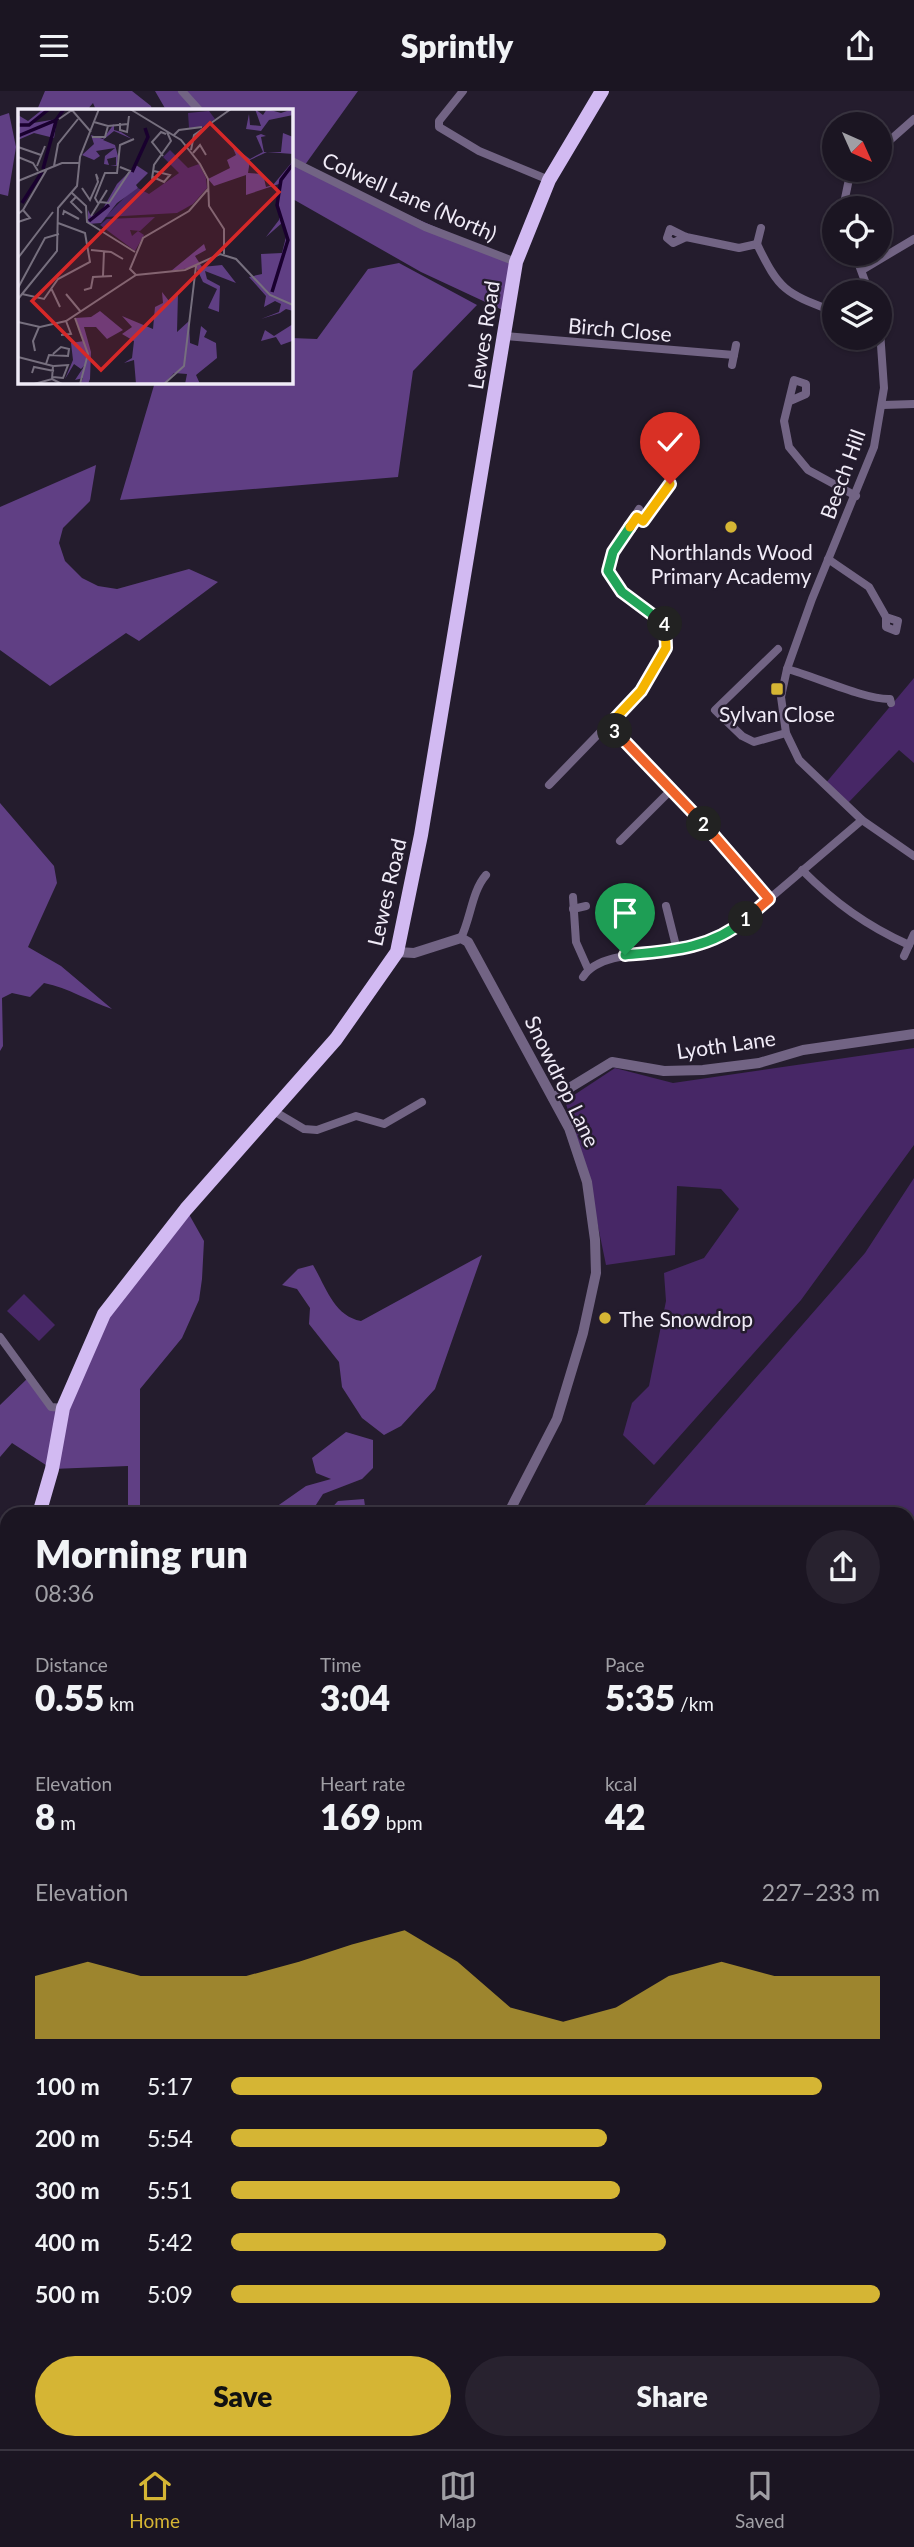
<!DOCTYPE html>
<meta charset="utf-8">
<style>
body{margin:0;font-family:Lato,sans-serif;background:#28222f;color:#f1f3f6;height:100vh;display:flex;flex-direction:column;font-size:26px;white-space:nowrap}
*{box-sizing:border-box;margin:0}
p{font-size:23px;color:#a09fa5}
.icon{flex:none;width:38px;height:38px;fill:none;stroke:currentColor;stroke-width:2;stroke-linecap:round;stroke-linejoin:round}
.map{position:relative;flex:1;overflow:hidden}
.details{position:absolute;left:0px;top:1416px;width:915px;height:943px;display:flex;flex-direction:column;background:#1b1522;border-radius:21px 21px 0 0;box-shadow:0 2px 5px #0004,0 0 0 2px #393440}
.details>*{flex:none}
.needle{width:46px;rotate:135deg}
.fabs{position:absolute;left:822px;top:21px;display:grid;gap:14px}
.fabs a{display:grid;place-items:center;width:70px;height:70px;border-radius:50%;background:#1b1522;box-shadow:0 2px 5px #0004,0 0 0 2px #393440;font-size:35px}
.pin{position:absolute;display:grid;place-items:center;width:60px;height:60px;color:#fff;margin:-72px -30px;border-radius:50% 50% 50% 0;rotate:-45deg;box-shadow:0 0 7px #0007}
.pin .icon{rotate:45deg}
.km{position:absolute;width:35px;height:35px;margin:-18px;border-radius:50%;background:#222;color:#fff;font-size:19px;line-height:35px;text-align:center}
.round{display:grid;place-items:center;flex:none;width:74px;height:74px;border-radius:37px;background:#28222f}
.head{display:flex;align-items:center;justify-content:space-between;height:119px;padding:0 35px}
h1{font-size:38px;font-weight:800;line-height:52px}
.figures{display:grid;grid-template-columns:repeat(3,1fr);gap:10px;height:119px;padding:7px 35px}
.figures div{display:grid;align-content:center}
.figures b{font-size:35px;font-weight:800}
.figures small{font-size:19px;font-weight:400}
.figures p{font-size:19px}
.chart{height:196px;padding:14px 35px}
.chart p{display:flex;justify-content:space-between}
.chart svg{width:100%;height:126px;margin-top:7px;fill:#d5b534;opacity:.7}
.action{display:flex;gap:14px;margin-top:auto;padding:14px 35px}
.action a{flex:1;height:80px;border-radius:42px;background:#d5b534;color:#111;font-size:28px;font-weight:800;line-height:80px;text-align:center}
.action a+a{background:#28222f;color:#f1f3f6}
ul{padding:0 35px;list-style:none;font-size:23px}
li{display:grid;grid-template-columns:112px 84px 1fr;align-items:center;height:52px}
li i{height:18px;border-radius:9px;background:#d5b534}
header{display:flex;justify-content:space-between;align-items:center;height:91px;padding:0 35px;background:#1b1522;font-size:32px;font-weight:800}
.tab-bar{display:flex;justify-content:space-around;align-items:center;height:98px;border-top:2px solid #393440;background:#1b1522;font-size:19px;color:#a09fa5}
.tab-bar a{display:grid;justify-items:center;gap:4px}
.tab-bar .on{color:#d5b534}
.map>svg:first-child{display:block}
.green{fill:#472766}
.forest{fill:#603f84}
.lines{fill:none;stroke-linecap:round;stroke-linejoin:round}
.minor{stroke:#726484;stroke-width:8}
.tertiary{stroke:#726484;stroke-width:10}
.secondary{stroke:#a18abd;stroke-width:12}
.trunk{stroke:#d2baf2;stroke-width:14}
.split-1-casing{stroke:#fff;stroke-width:14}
.split-2-casing{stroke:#fff;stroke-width:14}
.split-3-casing{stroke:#fff;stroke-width:14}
.split-4-casing{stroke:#fff;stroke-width:14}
.split-5-casing{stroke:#fff;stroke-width:14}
.split-6-casing{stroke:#fff;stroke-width:14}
.split-1{stroke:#22a559;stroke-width:9}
.split-2{stroke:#f0652b;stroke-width:9}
.split-3{stroke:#f0652b;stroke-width:9}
.split-4{stroke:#f5b400;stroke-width:9}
.split-5{stroke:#22a559;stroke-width:9}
.split-6{stroke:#f5b400;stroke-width:9}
.poi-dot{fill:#d5b534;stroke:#241c2d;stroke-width:2.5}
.labels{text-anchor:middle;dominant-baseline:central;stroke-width:5;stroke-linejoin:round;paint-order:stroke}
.street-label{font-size:21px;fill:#f0ebf7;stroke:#241c2d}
.poi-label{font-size:21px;fill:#f0ebf7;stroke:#241c2d}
.inset-river{fill:none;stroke:#19002e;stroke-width:3.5}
.inset-road{fill:none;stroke:#766f7e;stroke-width:2}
.view{fill:#d62828;fill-opacity:0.15;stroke:#d62828;stroke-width:3.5}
.inset-edge{fill:none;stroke:#f0ebf7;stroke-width:3.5}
</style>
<header><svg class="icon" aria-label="menu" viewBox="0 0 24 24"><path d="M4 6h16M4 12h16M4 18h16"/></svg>Sprintly<svg class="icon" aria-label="share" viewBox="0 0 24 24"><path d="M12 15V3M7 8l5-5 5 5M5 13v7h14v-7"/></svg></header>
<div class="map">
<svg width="914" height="2358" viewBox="0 0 914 2358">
<rect width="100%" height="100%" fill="#241c2d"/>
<g class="green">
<polygon points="914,587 914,672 899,659 848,712 825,693"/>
<polygon points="914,957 914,1054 801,1209 654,1374 623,1344 632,1312 649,1295 666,1210 664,1182 704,1167 739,1118 721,1098 677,1095 675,1164 606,1174 585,1072 565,1010 615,977 673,992"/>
<polygon points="914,1087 914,1460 908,1462 908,1423 637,1423 865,1162"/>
<polygon points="24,1203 55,1234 39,1250 7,1220"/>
<polygon points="908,1817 914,1817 914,1936 908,1937"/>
</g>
<g class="forest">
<polygon points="45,0 132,0 151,15 152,19 96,19 93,12 87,19 37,19"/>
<polygon points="155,0 358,0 302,78 516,171 509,222 421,181 291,107 290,19 166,19"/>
<polygon points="9,22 16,56 8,105 0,103 0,25"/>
<polygon points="399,172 477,214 413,280 398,386 120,409 155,291 290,290 291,247 317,248 368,178"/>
<polygon points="96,374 90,410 63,437 59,452 65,470 82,487 98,495 117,498 189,478 218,491 139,550 126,542 50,595 0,559 0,416"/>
<path d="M 0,712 L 54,775 L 57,792 L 28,856 L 61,875 L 112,918 C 88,910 69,897 44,892 L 30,906 L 12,902 L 2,907 L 3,955 L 0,960 Z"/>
<polygon points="186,1118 204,1150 202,1188 199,1209 182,1247 140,1298 140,1423 128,1423 128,1375 52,1378 12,1352 0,1366 0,1314 29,1286 51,1316 63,1317 104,1223"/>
<path d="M 482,1164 L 435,1298 L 401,1335 L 384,1344 L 362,1327 L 342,1296 L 339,1271 L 309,1233 L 310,1217 L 297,1198 L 282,1194 L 298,1178 L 313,1174 C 326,1196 334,1225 361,1230 Z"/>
<polygon points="346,1341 373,1349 373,1377 362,1388 323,1403 310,1423 266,1423 306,1395 331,1388 316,1382 312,1367"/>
<polygon points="364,1408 366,1422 326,1423 338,1410"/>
<path d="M 181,2352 L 247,2352 C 233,2358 194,2358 181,2352 Z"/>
<polygon points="385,2352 516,2352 515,2358 390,2358"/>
<polygon points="528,2352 593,2352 614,2358 547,2358"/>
</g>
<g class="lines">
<g class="minor">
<polyline points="182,0 199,19"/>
<polyline points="463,0 439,30 439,36 479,60 549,89"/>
<polyline points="880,58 914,28"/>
<polyline points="290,69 425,136 516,171"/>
<polyline points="843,117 849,88 857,79"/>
<path d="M 686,146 L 673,152 L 667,147 L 670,138 L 686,146 L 739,157 L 757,153 C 780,201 786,202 835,221"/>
<polyline points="757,153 761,137"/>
<polyline points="855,163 869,201"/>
<polyline points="862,179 914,148"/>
<polyline points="880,240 884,297 874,356 812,508 787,578 781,606 786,642 799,669 862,729 914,765"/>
<polyline points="504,245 734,264"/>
<polyline points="732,274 736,254"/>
<polyline points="790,310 806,303 806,293 794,289 784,330 789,356 808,379 856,405"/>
<polyline points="883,314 914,313"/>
<polyline points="637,426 643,430 669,393"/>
<polyline points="828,468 869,496 886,526 898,530 896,540 886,536 886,526"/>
<polyline points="778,558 715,619 742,645 754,651 786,642"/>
<path d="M 787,578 C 814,585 866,609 890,608 L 891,612"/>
<polyline points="609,634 673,697 769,808"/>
<polyline points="549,694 641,599 666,557 665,532 622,501 608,480 613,461 639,418"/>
<polyline points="620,750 673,697"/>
<path d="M 802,779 C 835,812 867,835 909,854"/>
<polyline points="573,806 576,851 588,878"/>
<polyline points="666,815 677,859"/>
<polyline points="573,818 586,815"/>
<path d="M 461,847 C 471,826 472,800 486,784"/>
<polyline points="904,865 914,843"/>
<path d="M 583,886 C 599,860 652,864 679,859 C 700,854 717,847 735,837 L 862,729"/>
<polyline points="272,1019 304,1038 317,1039 356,1025 384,1033 422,1011"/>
<polyline points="0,1246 51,1316 63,1317"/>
<polyline points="908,1642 914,1638"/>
<polyline points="908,1722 914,1719"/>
<polyline points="908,1751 914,1749"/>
</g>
<g class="tertiary">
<polyline points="397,861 414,862 461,847 468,851 569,1037 587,1091 595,1149 596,1182 583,1242 557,1328 508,1423"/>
<polyline points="553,1007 612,971 664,980 703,979 759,972 803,959 914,943"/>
<polyline points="908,2118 914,2128"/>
</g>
<g class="secondary">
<polyline points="0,1633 7,1640"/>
<polyline points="908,2057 914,2057"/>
</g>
<g class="trunk">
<polyline points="39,1423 52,1378 63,1317 104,1223 186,1118 336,948 397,861 421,744 516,171 549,89 602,0"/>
<polyline points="0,1520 7,1507"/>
</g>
</g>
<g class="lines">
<defs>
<path id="split-1" d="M 625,864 C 670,860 711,858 746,828"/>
<polyline id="split-2" points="704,733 769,808 746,828"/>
<polyline id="split-3" points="615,640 704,733"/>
<polyline id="split-4" points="615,640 609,634 641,600 666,557 665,533"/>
<polyline id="split-5" points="630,436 613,461 608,480 622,501 665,533"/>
<polyline id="split-6" points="630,436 637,426 643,430 670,393"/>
</defs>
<use href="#split-1" class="split-1-casing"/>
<use href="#split-2" class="split-2-casing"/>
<use href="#split-3" class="split-3-casing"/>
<use href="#split-4" class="split-4-casing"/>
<use href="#split-5" class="split-5-casing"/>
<use href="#split-6" class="split-6-casing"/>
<use href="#split-1" class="split-1"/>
<use href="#split-2" class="split-2"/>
<use href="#split-3" class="split-3"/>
<use href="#split-4" class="split-4"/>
<use href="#split-5" class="split-5"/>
<use href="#split-6" class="split-6"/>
</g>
<g class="poi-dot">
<circle cx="731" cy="436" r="7"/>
<rect x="770" y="591" width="14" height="14" rx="3.5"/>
<circle cx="605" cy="1227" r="7"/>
</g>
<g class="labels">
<g class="street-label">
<text transform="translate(410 105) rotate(24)">Colwell Lane (North)</text>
<text transform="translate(620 238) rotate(5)">Birch Close</text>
<text transform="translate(483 244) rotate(-81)">Lewes Road</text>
<text transform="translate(842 383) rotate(-70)">Beech Hill</text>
<text transform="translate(386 801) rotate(-77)">Lewes Road</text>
<text transform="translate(726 953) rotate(-8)">Lyoth Lane</text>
<text transform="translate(563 990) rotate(64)">Snowdrop Lane</text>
</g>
<g class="poi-label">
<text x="731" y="460">Northlands Wood<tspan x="731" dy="24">Primary Academy</tspan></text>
<text x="777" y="622">Sylvan Close</text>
<text x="619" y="1227" text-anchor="start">The Snowdrop</text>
</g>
</g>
<g transform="translate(18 18)">
<rect width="275" height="275" fill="#241c2d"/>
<path d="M 191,2 L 197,10 L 185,18 L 171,19 L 170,4 ZM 152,41 L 170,59 L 181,55 L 188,69 L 189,79 L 175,95 L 159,104 L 87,108 L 108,87 L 120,79 L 131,85 L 161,64 L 145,48 ZM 137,108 L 122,122 L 112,121 L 114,127 L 120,122 L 126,126 L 117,142 L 82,116 L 89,110 Z" fill="#472766"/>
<path d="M 25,0 L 32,0 L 15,14 L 39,10 L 36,29 L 16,24 L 0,31 L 0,6 L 10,12 ZM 237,0 L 245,6 L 249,0 L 263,4 L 275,0 L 275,6 L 251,11 L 243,22 L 228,20 L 231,5 L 232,16 L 243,17 ZM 96,15 L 96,21 L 103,23 L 114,30 L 96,22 L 85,31 L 97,36 L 100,47 L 99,57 L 92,56 L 98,56 L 98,48 L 89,50 L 91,56 L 86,55 L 87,47 L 97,39 L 78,42 L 82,47 L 76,51 L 64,46 L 76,35 L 73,26 L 85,30 ZM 265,24 L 275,28 L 275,45 L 249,43 L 232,51 L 230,64 L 245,65 L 248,78 L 255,76 L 275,52 L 275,202 L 268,200 L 262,204 L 243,210 L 261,203 L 263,195 L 257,192 L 246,198 L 248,187 L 231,168 L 244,165 L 243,145 L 264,144 L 269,124 L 264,114 L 248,128 L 261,111 L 261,75 L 228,86 L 228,66 L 196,77 L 190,70 L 212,59 L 209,51 L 218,46 L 214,37 L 232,50 L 245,43 L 238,27 L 243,25 L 248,27 L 243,28 L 246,43 L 263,43 ZM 118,56 L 130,64 L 118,76 L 120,79 L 99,94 L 83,114 L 70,115 L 70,101 L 73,107 L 83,103 L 99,75 ZM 186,135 L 188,141 L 177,147 L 184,158 L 204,156 L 218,174 L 187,162 L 189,170 L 202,177 L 201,203 L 190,199 L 199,180 L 185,173 L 178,158 L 153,162 ZM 144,183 L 151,192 L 160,184 L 159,223 L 171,212 L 172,234 L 180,237 L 183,217 L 189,222 L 186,228 L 198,234 L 199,249 L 178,266 L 182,275 L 167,275 L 169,265 L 156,264 L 146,275 L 118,275 L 116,251 L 106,254 L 114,249 L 116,232 L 104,225 L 114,218 L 104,207 L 135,220 L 137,198 L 145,194 ZM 82,202 L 105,221 L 89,230 L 78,218 L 66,218 L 73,243 L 72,270 L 70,275 L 62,275 L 65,269 L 57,271 L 67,256 L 63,260 L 56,255 L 47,270 L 55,251 L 53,234 L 66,232 L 57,209 L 73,208 ZM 275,215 L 274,232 L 263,236 L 258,228 L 243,232 L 247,221 L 256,227 Z" fill="#603f84"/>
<path class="inset-river" d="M 0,16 L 11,16 L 31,0M 0,27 L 38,11 L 46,0M 25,60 L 38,12M 114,63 L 130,28 L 127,19M 4,94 L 24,63M 71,112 L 91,96M 254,183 L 270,131 L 259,96 L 263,71 L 275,55"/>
<path class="inset-road" d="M 112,0 L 163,31 L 182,55 L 190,70 L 191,97 L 206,120 L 206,145M 41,10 L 54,1 L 73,23M 76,13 L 90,17 L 110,15M 102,14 L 102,21 L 109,23 L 111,7M 156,26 L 161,21 L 184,18M 74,28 L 87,28 L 90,17M 0,38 L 23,46M 173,41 L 176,26 L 213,0M 175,44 L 182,36 L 188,46M 145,47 L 134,33 L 143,23 L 148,25M 0,48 L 15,54 L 20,62M 19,57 L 27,37M 36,57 L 40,35 L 60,10M 135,68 L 146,73 L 152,66 L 136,62M 134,70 L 136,56 L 153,32 L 149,23M 0,72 L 44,54 L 61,54M 64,79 L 72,91 L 80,73 L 78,65 L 80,70M 54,84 L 68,97 L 69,113 L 117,143M 58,88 L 53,93 L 64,104M 82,93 L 91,94 L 112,62 L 102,58M 80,94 L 77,89 L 87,64 L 99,64 L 102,36 L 116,30M 5,101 L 29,60M 0,105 L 5,101 L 12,109 L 0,113M 45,106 L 46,102 L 61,110M 73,107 L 89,81M 73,141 L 93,143 L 105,150M 0,149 L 35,103M 118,166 L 112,160 L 125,129 L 171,102 L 190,80M 85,167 L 86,142M 0,179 L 27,129 L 41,125M 33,179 L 42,198M 66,181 L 73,179 L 75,168 L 94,167M 4,185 L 26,190 L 40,170 L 72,153 L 67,124 L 40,114M 48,185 L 63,203M 0,190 L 39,142 L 40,99 L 59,77 L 62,48 L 81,0M 57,209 L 70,245 L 62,275M 0,213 L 22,218 L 48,212 L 118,166 L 167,161 L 202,145 L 218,150 L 252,186 L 275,196M 43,226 L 53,225 L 48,212M 17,242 L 15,232 L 21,218M 0,248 L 35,257 L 34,270M 28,255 L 31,246 L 50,247 L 51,240 L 43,238 L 35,245M 14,264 L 16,258 L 36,262M 35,268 L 45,269 L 50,256 L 36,257M 16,275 L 34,270 L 44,275M 146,275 L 166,257 L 178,157"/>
<path class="view" d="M 192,14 L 261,83 L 83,261 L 14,192 Z"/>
<rect width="275" height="275" class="inset-edge"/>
</g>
</svg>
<div class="fabs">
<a><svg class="needle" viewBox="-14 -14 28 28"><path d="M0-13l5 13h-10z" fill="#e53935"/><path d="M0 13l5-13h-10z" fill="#a09fa5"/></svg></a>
<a><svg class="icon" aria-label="locate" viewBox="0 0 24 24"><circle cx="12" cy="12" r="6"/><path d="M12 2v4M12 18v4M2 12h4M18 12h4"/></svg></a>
<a><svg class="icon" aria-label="layers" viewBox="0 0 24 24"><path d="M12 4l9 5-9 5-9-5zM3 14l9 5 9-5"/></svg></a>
</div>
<div class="pin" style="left:625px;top:864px;background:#1e9e55"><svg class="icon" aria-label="arrive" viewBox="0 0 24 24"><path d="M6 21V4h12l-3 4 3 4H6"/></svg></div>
<div class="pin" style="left:670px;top:393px;background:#d93025"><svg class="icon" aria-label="check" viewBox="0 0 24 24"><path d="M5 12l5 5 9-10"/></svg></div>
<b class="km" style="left:746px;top:828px">1</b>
<b class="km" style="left:704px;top:733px">2</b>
<b class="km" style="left:615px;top:640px">3</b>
<b class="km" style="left:665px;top:533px">4</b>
<section class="details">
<div class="head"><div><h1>Morning run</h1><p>08:36</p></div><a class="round"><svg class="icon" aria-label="share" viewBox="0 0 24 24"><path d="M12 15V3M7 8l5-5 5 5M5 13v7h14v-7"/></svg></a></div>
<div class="figures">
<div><p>Distance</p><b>0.55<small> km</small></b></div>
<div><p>Time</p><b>3:04</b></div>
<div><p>Pace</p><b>5:35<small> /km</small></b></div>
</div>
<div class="figures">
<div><p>Elevation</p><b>8<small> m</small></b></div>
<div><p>Heart rate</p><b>169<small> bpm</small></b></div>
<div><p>kcal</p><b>42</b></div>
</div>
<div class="chart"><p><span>Elevation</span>227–233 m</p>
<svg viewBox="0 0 160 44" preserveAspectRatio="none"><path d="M0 44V22L10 17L20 22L30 22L40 22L50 17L60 11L70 6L80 17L90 33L100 38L110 33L120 22L130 17L140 22L150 22L160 22V44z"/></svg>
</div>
<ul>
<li><b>100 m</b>5:17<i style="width:91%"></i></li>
<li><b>200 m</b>5:54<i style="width:58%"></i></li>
<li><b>300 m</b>5:51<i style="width:60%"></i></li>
<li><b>400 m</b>5:42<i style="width:67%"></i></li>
<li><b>500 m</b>5:09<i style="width:100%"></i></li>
</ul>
<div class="action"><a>Save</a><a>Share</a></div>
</section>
</div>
<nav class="tab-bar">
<a class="on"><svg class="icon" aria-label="home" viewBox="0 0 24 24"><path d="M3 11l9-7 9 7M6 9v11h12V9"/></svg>Home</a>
<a><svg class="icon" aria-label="map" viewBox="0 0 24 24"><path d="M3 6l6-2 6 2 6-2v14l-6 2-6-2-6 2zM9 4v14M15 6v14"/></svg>Map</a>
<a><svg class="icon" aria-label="saved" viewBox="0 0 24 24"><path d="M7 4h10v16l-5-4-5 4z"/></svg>Saved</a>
</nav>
